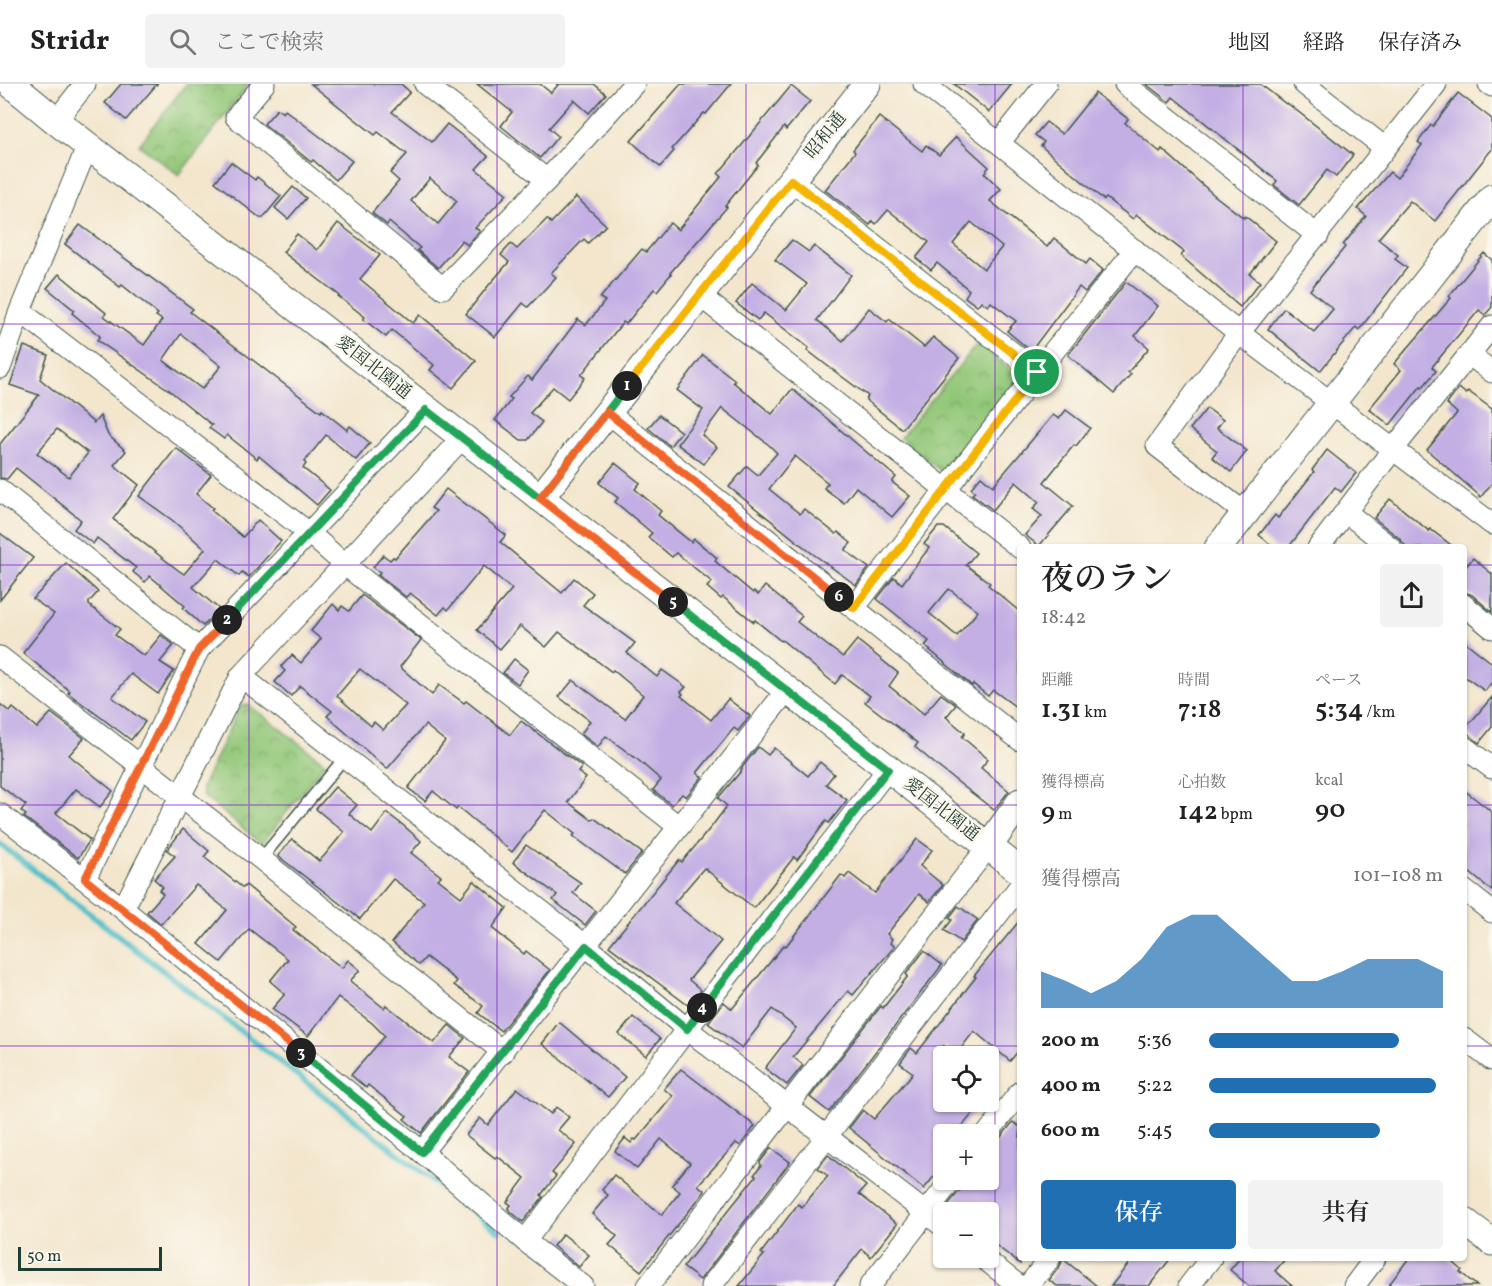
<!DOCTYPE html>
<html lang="ja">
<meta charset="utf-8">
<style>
body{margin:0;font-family:Vollkorn,"Noto Serif JP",serif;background:#f2f2f2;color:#222;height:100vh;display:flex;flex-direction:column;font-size:22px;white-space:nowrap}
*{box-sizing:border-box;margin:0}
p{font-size:20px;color:#767676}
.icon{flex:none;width:33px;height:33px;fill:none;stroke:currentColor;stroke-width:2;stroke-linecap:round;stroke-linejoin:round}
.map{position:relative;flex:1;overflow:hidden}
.sheet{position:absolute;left:1017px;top:460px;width:450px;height:717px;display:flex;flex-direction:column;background:#fff;border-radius:6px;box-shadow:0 2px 4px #0004}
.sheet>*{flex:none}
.fabs{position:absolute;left:933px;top:962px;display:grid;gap:12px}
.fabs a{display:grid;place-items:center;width:66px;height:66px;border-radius:6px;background:#fff;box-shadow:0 2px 4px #0004;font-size:30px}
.scale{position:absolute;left:18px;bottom:15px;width:144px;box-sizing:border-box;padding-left:6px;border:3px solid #1f3d34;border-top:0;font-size:16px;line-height:21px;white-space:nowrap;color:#1f3d34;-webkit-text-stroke:4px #fbf7ec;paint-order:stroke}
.pin{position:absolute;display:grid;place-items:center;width:51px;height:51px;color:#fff;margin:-26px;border:3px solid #fff;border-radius:50%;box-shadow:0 2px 6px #0007}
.km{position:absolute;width:30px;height:30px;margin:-15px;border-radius:50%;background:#222;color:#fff;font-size:16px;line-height:30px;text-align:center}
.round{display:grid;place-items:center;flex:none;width:63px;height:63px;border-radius:6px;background:#f2f2f2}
.head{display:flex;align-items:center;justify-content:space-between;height:102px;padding:0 24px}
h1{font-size:33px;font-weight:600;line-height:45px}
.figures{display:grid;grid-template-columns:repeat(3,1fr);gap:9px;height:102px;padding:6px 24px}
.figures div{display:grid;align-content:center}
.figures b{font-size:26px;font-weight:600}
.figures small{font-size:16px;font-weight:400}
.figures p{font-size:16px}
.chart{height:168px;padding:12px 24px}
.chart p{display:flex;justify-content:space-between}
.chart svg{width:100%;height:108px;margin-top:6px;fill:#1f6fb2;opacity:.7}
.cta{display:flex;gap:12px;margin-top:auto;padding:12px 24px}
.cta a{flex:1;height:69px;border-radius:6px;background:#1f6fb2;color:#fff;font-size:24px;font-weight:600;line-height:69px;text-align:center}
.cta a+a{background:#f2f2f2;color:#222}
ul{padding:0 24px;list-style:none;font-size:20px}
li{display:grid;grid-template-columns:96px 72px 1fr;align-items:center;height:45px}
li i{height:15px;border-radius:8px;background:#1f6fb2}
header{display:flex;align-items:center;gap:36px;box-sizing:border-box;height:84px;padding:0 30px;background:#fff;border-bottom:2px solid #e0e0e0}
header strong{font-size:28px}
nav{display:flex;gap:33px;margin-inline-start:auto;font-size:21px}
.search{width:420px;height:54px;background:#f2f2f2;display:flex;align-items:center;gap:15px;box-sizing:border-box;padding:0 21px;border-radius:6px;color:#767676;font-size:22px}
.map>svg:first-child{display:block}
.park{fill:url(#park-crowns);stroke:#588256;stroke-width:1.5}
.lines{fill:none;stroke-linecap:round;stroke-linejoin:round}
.stream{stroke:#51bfc9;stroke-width:6}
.building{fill:#c3afe4;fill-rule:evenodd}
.service-casing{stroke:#3f564b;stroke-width:13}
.minor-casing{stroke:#3f564b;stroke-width:23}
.tertiary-casing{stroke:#3f564b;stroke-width:29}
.service{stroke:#fff;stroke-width:10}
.minor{stroke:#fff;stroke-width:21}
.tertiary{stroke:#fff;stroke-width:27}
.split-1-casing{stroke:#fff;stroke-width:12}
.split-2-casing{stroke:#fff;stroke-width:12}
.split-3-casing{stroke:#fff;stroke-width:12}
.split-4-casing{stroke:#fff;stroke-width:12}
.split-5-casing{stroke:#fff;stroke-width:12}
.split-6-casing{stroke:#fff;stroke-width:12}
.split-7-casing{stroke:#fff;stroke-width:12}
.split-1{stroke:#f5b400;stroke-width:8}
.split-2{stroke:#22a559;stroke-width:8}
.split-3{stroke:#f0652b;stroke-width:8}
.split-4{stroke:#22a559;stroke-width:8}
.split-5{stroke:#22a559;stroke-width:8}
.split-6{stroke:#f0652b;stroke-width:8}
.split-7{stroke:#f5b400;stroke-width:8}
.grid{fill:none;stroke:#7b2cbf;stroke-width:1.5;stroke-opacity:0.55}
.labels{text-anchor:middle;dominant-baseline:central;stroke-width:5;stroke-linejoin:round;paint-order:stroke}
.street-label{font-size:18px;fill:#1f3d34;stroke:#fbf7ec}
</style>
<header>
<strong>Stridr</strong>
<div class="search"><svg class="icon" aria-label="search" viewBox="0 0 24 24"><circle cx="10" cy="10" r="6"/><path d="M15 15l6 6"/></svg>ここで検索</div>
<nav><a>地図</a><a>経路</a><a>保存済み</a></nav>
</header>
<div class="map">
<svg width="1492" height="1202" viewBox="0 0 1492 1202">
<defs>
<pattern id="park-crowns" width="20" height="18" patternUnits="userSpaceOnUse" patternTransform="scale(1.5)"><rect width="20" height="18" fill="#92c778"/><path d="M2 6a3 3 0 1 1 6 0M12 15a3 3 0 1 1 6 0" fill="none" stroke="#77a363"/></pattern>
</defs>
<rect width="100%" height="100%" fill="#fbf7ec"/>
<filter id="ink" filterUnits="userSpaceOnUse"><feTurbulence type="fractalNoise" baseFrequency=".0167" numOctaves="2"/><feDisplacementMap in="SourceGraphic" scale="12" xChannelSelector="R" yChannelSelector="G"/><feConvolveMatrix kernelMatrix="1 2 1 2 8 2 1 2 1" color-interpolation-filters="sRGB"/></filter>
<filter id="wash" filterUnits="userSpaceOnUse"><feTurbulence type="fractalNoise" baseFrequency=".008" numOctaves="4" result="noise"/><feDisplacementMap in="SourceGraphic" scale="24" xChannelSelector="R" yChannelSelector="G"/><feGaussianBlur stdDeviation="1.35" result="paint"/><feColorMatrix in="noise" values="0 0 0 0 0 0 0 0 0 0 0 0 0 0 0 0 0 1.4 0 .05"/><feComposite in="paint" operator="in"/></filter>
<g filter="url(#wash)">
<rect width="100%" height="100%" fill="#f3e6cd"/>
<g class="park">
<polygon points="186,0 249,0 179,91 139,61"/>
<polygon points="978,259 1020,293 942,388 900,354"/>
<polygon points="249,621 325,679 262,760 203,712 202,703 240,622"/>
</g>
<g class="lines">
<polyline class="stream" points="0,760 499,1148"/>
</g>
<g id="blocks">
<g class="building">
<polygon points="121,0 157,0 126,36 105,19"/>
<path d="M 311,0 L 401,0 L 410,8 L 392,28 L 432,58 L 447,40 L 488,72 L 476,85 L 507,110 L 475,144 L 480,147 L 467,161 L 462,156 L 438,184 L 417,166 L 420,164 L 389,138 L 387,141 L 372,129 L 399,97 L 390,89 L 407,70 L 378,48 L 375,51 ZM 430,94 L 457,117 L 438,140 L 411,117 Z"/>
<polygon points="477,0 540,0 551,9 558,1 556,0 594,0 606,10 589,29 574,16 549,44 558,52 540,74 501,42 512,28"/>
<polygon points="681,0 731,0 706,30 704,29 672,65 674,67 660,83 631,57"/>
<polygon points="954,0 1012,0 989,28"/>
<polygon points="1146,0 1260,0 1286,20 1287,19 1353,71 1336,93 1327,86 1299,121 1274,101 1277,97 1173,13 1169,18"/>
<polygon points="791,2 810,17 786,46 784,43 756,79 758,81 725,122 727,123 670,189 671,190 657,207 654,205 626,240 623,238 581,291 585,294 568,315 553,303 530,329 542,338 528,356 521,356 495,336 512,315 509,313 528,292 532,296 578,235 586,241 605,217 600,214 642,165 646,168 670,139 678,146 721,93 718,90"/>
<polygon points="1095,9 1128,35 1125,39 1160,68 1162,65 1214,111 1244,134 1245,132 1276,157 1250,190 1260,198 1240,223 1181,172 1184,168 1137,131 1133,135 1106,114 1104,116 1041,62 1044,58 1035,51 1046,38 1062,50"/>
<polygon points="1458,9 1492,35 1492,65 1435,137 1410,117 1378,155 1398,171 1395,175 1407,184 1359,246 1356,243 1320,287 1268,245 1284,224 1314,248 1333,225 1310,206 1345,163 1343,161 1366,132 1358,125 1390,88 1397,94 1422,61 1418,58 1431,41 1433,42"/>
<polygon points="277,25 283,29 285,26 352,77 336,96 313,76 311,78 264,40"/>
<path d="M 879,33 L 922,67 L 926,61 L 939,71 L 956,53 L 989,83 L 984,89 L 1001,105 L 990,117 L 1047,163 L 1054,154 L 1086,180 L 1090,175 L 1103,186 L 1085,208 L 1079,203 L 1031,267 L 1007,247 L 1016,237 L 991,218 L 988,222 L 981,217 L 977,222 L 965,213 L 969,206 L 937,179 L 931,186 L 916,174 L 929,158 L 888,126 L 876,140 L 873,137 L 870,141 L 825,106 L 855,68 L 853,66 ZM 971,138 L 1002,163 L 984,185 L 953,160 Z"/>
<polygon points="231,78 255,96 257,93 281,112 263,134 260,134 215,98"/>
<polygon points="293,103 306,114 288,135 275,124"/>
<polygon points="576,113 606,141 588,159 584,155 551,189 556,193 528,223 523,219 495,253 466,230 489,201 509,178 501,171 511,160 517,165 547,135 551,139"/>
<polygon points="338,139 380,171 360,195 413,239 420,231 476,277 453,304 430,286 434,281 392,246 386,253 363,235 365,233 338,212 339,211 283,168 297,150 317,166"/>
<path d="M 80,141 L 193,225 L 190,228 L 284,300 L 321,328 L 322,326 L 347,346 L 350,342 L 370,359 L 356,376 L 326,351 L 304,378 L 306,380 L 303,384 L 330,406 L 317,421 L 259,372 L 257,375 L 227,351 L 224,355 L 209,344 L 212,341 L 169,306 L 97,256 L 100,252 L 72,229 L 74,226 L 47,204 L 59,190 L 106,229 L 104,232 L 144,261 L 162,236 L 156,232 L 158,230 L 122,201 L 120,203 L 65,160 ZM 181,250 L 221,282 L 202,305 L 163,276 Z"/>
<polygon points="792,156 809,168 814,162 851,191 817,236 843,257 869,224 887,238 889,235 924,263 933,253 959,274 902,345 866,316 868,312 825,280 807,266 809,264 764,229 758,236 736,219 752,199 786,226 807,200 775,176"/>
<polygon points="1484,169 1492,176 1492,223 1485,231 1479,226 1432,283 1436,287 1422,304 1421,302 1390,341 1369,325 1401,286 1394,280 1451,214 1449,212"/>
<polygon points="1126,198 1158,222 1135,252 1149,264 1128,288 1131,290 1114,310 1068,271"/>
<path d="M 24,262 L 48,271 L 40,295 L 94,339 L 100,332 L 108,351 L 126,367 L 114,381 L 139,401 L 113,435 L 178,486 L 184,490 L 205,465 L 172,436 L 139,412 L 176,364 L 211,391 L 196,410 L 213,424 L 211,426 L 243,453 L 258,436 L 281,457 L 249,493 L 242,488 L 239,492 L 218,475 L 193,503 L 219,525 L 203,542 L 183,524 L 185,522 L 150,492 L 145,498 L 133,488 L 136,484 L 97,454 L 93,460 L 74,445 L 81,436 L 16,384 L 7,395 L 0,394 L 0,360 L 39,311 L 10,301 ZM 57,345 L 88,369 L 69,393 L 37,369 Z"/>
<polygon points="703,271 735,296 733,298 772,330 792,305 896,393 892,398 910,412 892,433 856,403 844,419 824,404 828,399 795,372 769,405 800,430 804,425 836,450 838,448 851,459 845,466 869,484 856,501 809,467 729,403 747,382 758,391 777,369 769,361 722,324 702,351 717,363 704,380 677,360 703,326 677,306"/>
<polygon points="1459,304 1466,310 1468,307 1492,325 1492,399 1481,413 1427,366 1457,329 1447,320"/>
<polygon points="1207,324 1223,336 1217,344 1247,367 1231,388 1212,373 1217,367 1190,345"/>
<polygon points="1066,326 1090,344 1076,362 1074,361 1044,398 1073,422 1039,462 1025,451 1042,432 1033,425 1039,418 1016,398 993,426 972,410 975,408 971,404 981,392 993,402 1053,331 1059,335"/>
<polygon points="659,331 681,348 670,362 648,344"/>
<polygon points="1327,366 1356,389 1341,408 1335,403 1288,464 1275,464 1259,451 1275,431 1278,434 1314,388 1312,386"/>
<polygon points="615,379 640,399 635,405 661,427 658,431 691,458 694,455 717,474 715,477 753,509 754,507 758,511 765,502 802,532 797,538 828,562 843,573 857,556 898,589 889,602 924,630 941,610 956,621 946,633 965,649 962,653 988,675 981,684 1009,707 994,726 941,685 915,663 918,659 865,618 870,612 842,591 835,600 782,556 781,557 755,536 754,538 723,513 721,515 707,503 712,498 676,469 672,473 648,453 652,449 615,418 618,414 599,399"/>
<polygon points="446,405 506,451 500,458 562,509 574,494 593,509 583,521 635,559 627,569 657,593 662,586 686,603 681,608 683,610 681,612 711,636 728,615 750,632 738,647 734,644 697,689 702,693 686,713 682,710 672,721 653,706 661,696 638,676 606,652 598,663 581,650 590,637 559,613 573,596 625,635 643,611 613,586 612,588 559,548 546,563 520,542 500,565 477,546 512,505 484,482 448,526 445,523 438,531 410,509 406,513 378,491 380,488 373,483 383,471 390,476 393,473 395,474 436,427 431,424"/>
<polygon points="1390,415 1429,447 1430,445 1455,464 1407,464 1399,454 1374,434"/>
<path d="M 938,443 L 944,443 L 976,469 L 966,481 L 990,499 L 988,501 L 1020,528 L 1020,626 L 993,606 L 988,612 L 973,600 L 972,602 L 925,562 L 929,557 L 877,515 L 894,493 L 902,500 L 929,464 L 924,460 ZM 949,505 L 978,527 L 957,552 L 929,529 Z"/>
<polygon points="0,449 33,474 0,516"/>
<polygon points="1473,474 1492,490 1492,528 1472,511 1464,508 1464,485"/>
<polygon points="66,479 98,508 89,518 89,521 120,545 115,551 144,572 161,551 174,561 160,578 174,587 158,610 131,590 112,613 145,638 131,656 68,609 70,607 23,569 54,530 33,515"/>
<path d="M 362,511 L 421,556 L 400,583 L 432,611 L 439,601 L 464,619 L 466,617 L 510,651 L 521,637 L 582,683 L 578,688 L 586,694 L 568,718 L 592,736 L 594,734 L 642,769 L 625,790 L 573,752 L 575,750 L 545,726 L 512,768 L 458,723 L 456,726 L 433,707 L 425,717 L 408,704 L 445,657 L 425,641 L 387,685 L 327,632 L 332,627 L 300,602 L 291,612 L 275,598 L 285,587 L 281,583 L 292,571 L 301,579 L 321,555 L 311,547 L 333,520 L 339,526 L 342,522 L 349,527 ZM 360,585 L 406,621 L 383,646 L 374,638 L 371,642 L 337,612 Z"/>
<polygon points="1464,557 1492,579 1492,598 1485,607 1464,592"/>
<polygon points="514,575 528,586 518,600 503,589"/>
<polygon points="1492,613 1492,643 1479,659 1464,646"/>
<polygon points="0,620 10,628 13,624 37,644 51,629 84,654 69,671 113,707 100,723 76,705 56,729 90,756 78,774 24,733 26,731 21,727 26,721 0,702"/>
<polygon points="758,663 768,671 774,664 808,692 820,678 834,690 826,700 847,716 829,739 826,737 797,776 794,773 754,824 704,784 674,819 721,857 689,896 701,906 689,922 609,862 679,776 682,778 712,742 727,722 718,714 742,686 741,685"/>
<polygon points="335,703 357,721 349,730 372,749 387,729 404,742 421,757 411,769 441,792 438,795 461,813 474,797 507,824 492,844 524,870 526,867 550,886 501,947 478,929 483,922 454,901 457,897 426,873 419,881 392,858 424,818 393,795 360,835 278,772 292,755 319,777 324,772 344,748 316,725"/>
<polygon points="1464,706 1492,728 1492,807 1464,784"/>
<polygon points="183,745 209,767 204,773 243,804 246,801 296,843 293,846 342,884 348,876 360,886 350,897 384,924 386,921 434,959 449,941 465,954 449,973 469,988 421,1049 404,1035 407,1032 368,1001 366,1004 351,991 385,952 372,939 338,913 308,952 272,925 285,910 270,897 288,875 249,845 221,878 199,860 227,826 196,801 161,840 147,828 163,810 159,806 163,803 154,795 175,772 167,766"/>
<polygon points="917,755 932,766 920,782 943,801 929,818 919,810 887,850 892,855 890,859 895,862 853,911 848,907 793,973 803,981 787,1001 765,984 796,944 772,925 742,964 708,939 724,918 732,925 784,861 786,862 841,791 845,794 849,789 875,809"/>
<polygon points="526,761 581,799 573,809 596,827 585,841 553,816 557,811 513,778"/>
<polygon points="958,822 978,836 961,858 944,846 952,836 949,834"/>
<polygon points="1020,836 1020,965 1010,977 974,947 956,971 944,962 944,1017 983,1017 956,1050 944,1050 944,1080 924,1105 849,1044 863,1026 874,1035 913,989 900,979 911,964 917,969 976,893 974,892"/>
<polygon points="924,867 942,881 829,1028 810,1013 881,922 883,924 908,892 906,890"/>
<polygon points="633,933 660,955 646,972 619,950"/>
<polygon points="559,938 625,993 608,1013 542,960"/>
<polygon points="681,985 755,1042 740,1062 736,1059 698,1101 705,1107 641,1187 609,1161 617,1152 592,1130 608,1111 602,1106 614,1091 662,1131 680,1108 672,1101 690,1079 661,1055 637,1085 615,1067 625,1054 631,1059 634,1055 636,1056 673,1012 664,1005"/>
<polygon points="517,1004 551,1030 556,1023 569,1033 558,1046 576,1060 552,1089 556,1092 541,1111 543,1113 523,1138 508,1125 511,1121 507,1118 525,1094 497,1072 495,1074 466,1051 480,1034 488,1041"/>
<polygon points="1013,1038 1020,1043 1020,1180 988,1155 988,1128 954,1128 947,1122 969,1095 988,1095 988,1062 997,1058"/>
<polygon points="771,1064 790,1078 700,1196 683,1183 756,1092 754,1091 761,1082 760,1078"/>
<polygon points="828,1071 866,1102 859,1110 897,1140 871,1173 862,1165 833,1202 739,1202 764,1171 761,1169 798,1120 802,1123 828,1092 818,1084"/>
<polygon points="563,1150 589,1171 579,1183 553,1162"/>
<polygon points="1133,1174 1171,1174 1149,1202 1111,1202"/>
<polygon points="1240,1174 1286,1174 1275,1187 1292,1202 1249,1202 1230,1186"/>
<polygon points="1409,1174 1448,1174 1462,1186 1460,1188 1477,1202 1388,1202"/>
<polygon points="1063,1175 1097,1202 1057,1202 1049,1196 1060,1182"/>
</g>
</g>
</g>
<g filter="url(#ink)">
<use href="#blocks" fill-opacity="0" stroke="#3f564b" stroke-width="1.5"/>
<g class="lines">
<defs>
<polyline id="service" points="261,775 345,673"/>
<g id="minor">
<polyline points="264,0 236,33 443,204 547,96 634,0"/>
<polyline points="425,0 547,96"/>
<polyline points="924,0 1239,249 1492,440"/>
<polyline points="1125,0 1318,152"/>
<polyline points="1304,0 1385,64"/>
<polyline points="1489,0 1492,2"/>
<polyline points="56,37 85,0"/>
<polyline points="999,59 1046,0"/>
<polyline points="791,96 1037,288"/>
<polyline points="699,211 1020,464"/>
<polyline points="20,227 309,449 345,481 678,742"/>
<polyline points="1470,271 1492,288"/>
<polyline points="0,284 20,227 88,61"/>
<polyline points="607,328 1020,656"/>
<polyline points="0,406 199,565"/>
<polyline points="1346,428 1391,464"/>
<polyline points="1245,429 1157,362 1239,249 1436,0"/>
<polyline points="1318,464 1394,364 1492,242"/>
<polyline points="1464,521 1492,544"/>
<polyline points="854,524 1037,288 1135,166"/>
<polyline points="0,573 261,775 503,968"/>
<polyline points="241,592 586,862 687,945 944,1143"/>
<polyline points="1464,663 1492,684"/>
<polyline points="0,730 123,825 422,1068 525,1157 583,1202"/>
<polyline points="85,795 199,565 426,325"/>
<polyline points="1464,806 1492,828"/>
<polyline points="123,825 241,592 463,353"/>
<polyline points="1464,955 1492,976"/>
<polyline points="987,1050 1020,1008"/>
<polyline points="422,1068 787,606"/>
<polyline points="525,1157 687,945 888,685"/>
<polyline points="982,1173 1019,1202"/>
<polyline points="648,1202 988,763"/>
<polyline points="711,1202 1020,802"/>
<polyline points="870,1202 952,1095"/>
<polyline points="1028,1202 1050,1174"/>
<polyline points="1189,1202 1211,1174"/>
<polyline points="1354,1202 1375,1174"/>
</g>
<g id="tertiary">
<polyline points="11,0 56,37 1020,787"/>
<polyline points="540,414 867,0"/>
<polyline points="1218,464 1492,114"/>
<polyline points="988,763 1020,718"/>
<polyline points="1464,1137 1492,1158"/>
</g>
</defs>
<use href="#service" class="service-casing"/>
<use href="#minor" class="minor-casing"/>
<use href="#tertiary" class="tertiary-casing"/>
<use href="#service" class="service"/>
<use href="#minor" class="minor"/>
<use href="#tertiary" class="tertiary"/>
</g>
</g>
<g class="lines" filter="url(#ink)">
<defs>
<polyline id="split-1" points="627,302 791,96 1037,288"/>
<polyline id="split-2" points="227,536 426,326 540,414 627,302"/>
<polyline id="split-3" points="227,536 199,565 85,795 301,969"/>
<polyline id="split-4" points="301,969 422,1068 586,862 687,945 702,924"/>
<polyline id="split-5" points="673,518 888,685 702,924"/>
<polyline id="split-6" points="673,518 540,414 607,328 839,513"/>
<polyline id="split-7" points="839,513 854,524 1037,288"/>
</defs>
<use href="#split-1" class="split-1-casing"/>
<use href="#split-2" class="split-2-casing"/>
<use href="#split-3" class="split-3-casing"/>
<use href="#split-4" class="split-4-casing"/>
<use href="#split-5" class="split-5-casing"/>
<use href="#split-6" class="split-6-casing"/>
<use href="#split-7" class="split-7-casing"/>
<use href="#split-1" class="split-1"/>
<use href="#split-2" class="split-2"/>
<use href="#split-3" class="split-3"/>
<use href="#split-4" class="split-4"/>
<use href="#split-5" class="split-5"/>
<use href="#split-6" class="split-6"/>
<use href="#split-7" class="split-7"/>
</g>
<path class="grid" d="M 249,0 L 249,1202M 497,0 L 497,1202M 746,0 L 746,1202M 995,0 L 995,1202M 1243,0 L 1243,464M 0,240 L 1492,240M 0,481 L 1020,481M 1464,481 L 1492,481M 0,721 L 1020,721M 1464,721 L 1492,721M 0,962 L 1020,962M 1464,962 L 1492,962M 1243,1174 L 1243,1202"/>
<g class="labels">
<g class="street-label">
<text transform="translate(826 52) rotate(-51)">昭和通</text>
<text transform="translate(373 284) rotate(38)">愛国北園通</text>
<text transform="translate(941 726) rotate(38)">愛国北園通</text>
</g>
</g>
</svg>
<div class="fabs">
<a><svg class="icon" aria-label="locate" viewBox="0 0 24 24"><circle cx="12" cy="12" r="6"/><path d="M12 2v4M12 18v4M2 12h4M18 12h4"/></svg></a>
<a>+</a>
<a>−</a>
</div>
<div class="scale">50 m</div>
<div class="pin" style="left:1037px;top:288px;background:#1e9e55"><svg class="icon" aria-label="arrive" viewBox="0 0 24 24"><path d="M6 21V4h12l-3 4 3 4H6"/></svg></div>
<b class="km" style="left:627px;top:302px">1</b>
<b class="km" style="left:227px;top:536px">2</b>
<b class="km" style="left:301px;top:969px">3</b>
<b class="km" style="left:702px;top:924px">4</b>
<b class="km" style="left:673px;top:518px">5</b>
<b class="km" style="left:839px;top:513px">6</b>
<section class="sheet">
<div class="head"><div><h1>夜のラン</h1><p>18:42</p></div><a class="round"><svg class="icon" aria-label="share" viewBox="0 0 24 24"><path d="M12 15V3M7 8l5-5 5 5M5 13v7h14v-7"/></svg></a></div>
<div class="figures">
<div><p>距離</p><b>1.31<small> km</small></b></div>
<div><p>時間</p><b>7:18</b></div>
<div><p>ペース</p><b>5:34<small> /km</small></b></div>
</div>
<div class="figures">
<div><p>獲得標高</p><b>9<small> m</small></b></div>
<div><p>心拍数</p><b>142<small> bpm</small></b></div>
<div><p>kcal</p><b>90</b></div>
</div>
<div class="chart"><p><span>獲得標高</span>101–108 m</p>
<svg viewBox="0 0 160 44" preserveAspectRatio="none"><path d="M0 44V29L10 33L20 38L30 33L40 24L50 11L60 6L70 6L80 15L90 24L100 33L110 33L120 29L130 24L140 24L150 24L160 29V44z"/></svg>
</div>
<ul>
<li><b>200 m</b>5:36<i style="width:81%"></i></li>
<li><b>400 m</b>5:22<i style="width:97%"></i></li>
<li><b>600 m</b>5:45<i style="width:73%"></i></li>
</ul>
<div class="cta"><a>保存</a><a>共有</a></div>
</section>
</div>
